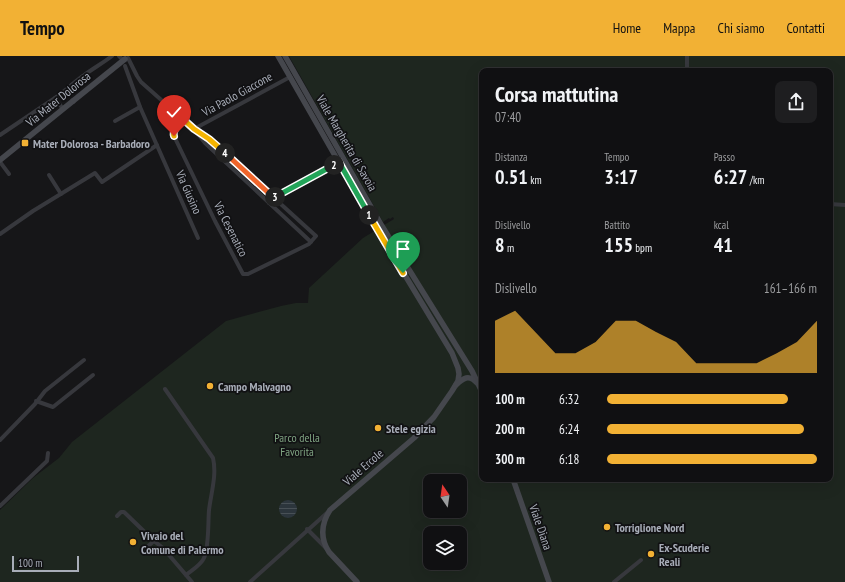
<!DOCTYPE html>
<html lang="it">
<meta charset="utf-8">
<style>
body{margin:0;font-family:"PT Sans Narrow",sans-serif;background:#1e1e20;color:#f1f3f6;height:100vh;display:flex;flex-direction:column;font-size:15px;white-space:nowrap}
*{box-sizing:border-box;margin:0}
p{font-size:13px;color:#9c9d9f}
.icon{flex:none;width:22px;height:22px;fill:none;stroke:currentColor;stroke-width:2;stroke-linecap:round;stroke-linejoin:round}
.map{position:relative;flex:1;overflow:hidden}
.sheet{position:absolute;left:479px;top:12px;width:354px;height:414px;display:flex;flex-direction:column;background:#101012;border-radius:8px;box-shadow:0 4px 16px #0002,0 0 0 1px #303032}
.sheet>*{flex:none}
.needle{width:26px;rotate:347deg}
.controls{position:absolute;left:423px;top:418px;display:grid;gap:8px}
.controls a{display:grid;place-items:center;width:44px;height:44px;border-radius:8px;background:#101012;box-shadow:0 4px 16px #0002,0 0 0 1px #303032;font-size:20px}
.scale{position:absolute;left:12px;bottom:10px;width:67px;box-sizing:border-box;padding-left:4px;border:2px solid #a8adb8;border-top:0;font-size:11px;line-height:14px;white-space:nowrap;color:#a8adb8;-webkit-text-stroke:3px #111113;paint-order:stroke}
.pin{position:absolute;display:grid;place-items:center;width:34px;height:34px;color:#fff;margin:-41px -17px;border-radius:50% 50% 50% 0;rotate:-45deg;box-shadow:0 0 4px #0007}
.pin .icon{rotate:45deg}
.km{position:absolute;width:20px;height:20px;margin:-10px;border-radius:50%;background:#222;color:#fff;font-size:11px;line-height:20px;text-align:center}
.round{display:grid;place-items:center;flex:none;width:42px;height:42px;border-radius:8px;background:#1e1e20}
.overview{display:flex;align-items:center;justify-content:space-between;height:68px;padding:0 16px}
h1{font-size:22px;font-weight:700;line-height:30px}
.metrics{display:grid;grid-template-columns:repeat(3,1fr);gap:6px;height:68px;padding:4px 16px}
.metrics div{display:grid;align-content:center}
.metrics b{font-size:20px;font-weight:700}
.metrics small{font-size:11px;font-weight:400}
.metrics p{font-size:11px}
.chart{height:112px;padding:8px 16px}
.chart p{display:flex;justify-content:space-between}
.chart svg{width:100%;height:72px;margin-top:4px;fill:#f2b134;opacity:.7}
ul{padding:0 16px;list-style:none;font-size:13px}
li{display:grid;grid-template-columns:64px 48px 1fr;align-items:center;height:30px}
li i{height:10px;border-radius:5px;background:#f2b134}
header{display:flex;align-items:center;gap:24px;box-sizing:border-box;height:56px;padding:0 20px;background:#f2b134;color:#111}
header strong{font-size:19px}
nav{display:flex;gap:22px;margin-inline-start:auto;font-size:14px}
.map>svg:first-child{display:block}
.green{fill:#1e261f;fill-rule:evenodd}
.water{fill:url(#water-rules)}
.lines{fill:none;stroke-linecap:round;stroke-linejoin:round}
.street{stroke:#37383d;stroke-width:4}
.secondary{stroke:#45474d;stroke-width:5.5}
.secondary-bridge{stroke:#45474d;stroke-width:5.5}
.split-1-casing{stroke:#fff;stroke-width:8}
.split-2-casing{stroke:#fff;stroke-width:8}
.split-3-casing{stroke:#fff;stroke-width:8}
.split-4-casing{stroke:#fff;stroke-width:8}
.split-5-casing{stroke:#fff;stroke-width:8}
.split-1{stroke:#f5b400;stroke-width:5}
.split-2{stroke:#22a559;stroke-width:5}
.split-3{stroke:#22a559;stroke-width:5}
.split-4{stroke:#f0652b;stroke-width:5}
.split-5{stroke:#f5b400;stroke-width:5}
.poi-dot{fill:#f2b134;stroke:#111113;stroke-width:1.5}
.labels{text-anchor:middle;dominant-baseline:central;stroke-width:3.5;stroke-linejoin:round;paint-order:stroke}
.street-label{font-size:12px;fill:#a8adb8;stroke:#111113}
.poi-label{font-size:12px;font-weight:bold;fill:#a8adb8;stroke:#111113;text-anchor:start}
.park-label{font-size:12px;fill:#7fa381;stroke:#111113}
</style>
<header>
<strong>Tempo</strong>
<nav><a>Home</a><a>Mappa</a><a>Chi siamo</a><a>Contatti</a></nav>
</header>
<div class="map">
<svg width="845" height="526" viewBox="0 0 845 526">
<defs>
<pattern id="water-rules" width="6" height="5" patternUnits="userSpaceOnUse"><rect width="6" height="5" fill="#2c353c"/><path d="M0 2.5h6" fill="none" stroke="#485056"/></pattern>
</defs>
<rect width="100%" height="100%" fill="#161618"/>
<path class="green" d="M 289,0 L 845,0 L 845,526 L 0,526 L 0,454 L 33,422 L 59,402 L 72,386 L 226,265 L 281,250 L 296,247 L 308,247 L 309,232 L 363,182 L 394,163 L 393,161 L 390,163 L 389,162 L 383,166 ZM 482,15 L 830,15 L 830,423 L 482,423 ZM 430,425 L 460,425 L 460,455 L 430,455 ZM 430,477 L 460,477 L 460,507 L 430,507 Z"/>
<circle class="water" cx="288" cy="453" r="9"/>
<g class="lines">
<g class="street">
<polyline points="119,0 121,2"/>
<polyline points="128,2 137,20 141,26 194,73 205,87 311,186"/>
<polyline points="125,10 140,51 198,182"/>
<polyline points="687,15 687,0"/>
<path d="M 63,53 L 55,42 C 65,35 73,27 83,20 C 92,13 103,7 112,0"/>
<polyline points="183,63 175,74 173,78 215,165 243,218 248,218 309,188 316,180 209,83 194,73"/>
<polyline points="115,65 140,51"/>
<polyline points="194,73 290,21"/>
<polyline points="0,79 55,42"/>
<polyline points="0,106 9,118"/>
<polyline points="49,119 61,138"/>
<polyline points="269,147 274,142 339,106"/>
<polyline points="830,148 845,149"/>
<polyline points="0,178 33,155 95,117 102,126 157,89"/>
<path d="M 165,333 L 213,402 C 217,419 211,437 209,454 C 208,466 209,492 204,502 C 201,509 192,514 186,519"/>
<polyline points="36,345 53,351 93,319"/>
<polyline points="0,384 35,348 45,335 84,304"/>
<polyline points="0,450 47,405 48,397"/>
<polyline points="117,460 121,456 124,456 154,485"/>
<polyline points="307,473 327,493"/>
<polyline points="146,496 147,491 154,485 163,492 192,526"/>
<polyline points="250,526 328,456"/>
<polyline points="614,526 641,504"/>
</g>
<g class="secondary">
<path d="M 278,0 L 377,173 L 452,297 L 458,312 L 459,318 L 458,325 L 452,335 L 434,361 L 414,382 L 330,454 C 321,468 320,482 329,496 L 357,526"/>
<polyline points="285,0 382,170 472,315 482,336"/>
<polyline points="0,104 73,45"/>
<path d="M 456,329 C 463,322 469,318 477,327"/>
<polyline points="513,423 549,526"/>
</g>
<polyline class="secondary-bridge" points="73,45 125,3"/>
</g>
<g class="lines">
<defs>
<polyline id="split-1" points="369,159 403,217"/>
<polyline id="split-2" points="334,109 339,106 369,159"/>
<polyline id="split-3" points="275,141 334,109"/>
<polyline id="split-4" points="225,97 274,142 275,141"/>
<path id="split-5" d="M 174,80 C 172,74 179,68 183,63 L 194,73 L 209,83 L 225,97"/>
</defs>
<use href="#split-1" class="split-1-casing"/>
<use href="#split-2" class="split-2-casing"/>
<use href="#split-3" class="split-3-casing"/>
<use href="#split-4" class="split-4-casing"/>
<use href="#split-5" class="split-5-casing"/>
<use href="#split-1" class="split-1"/>
<use href="#split-2" class="split-2"/>
<use href="#split-3" class="split-3"/>
<use href="#split-4" class="split-4"/>
<use href="#split-5" class="split-5"/>
</g>
<g class="poi-dot">
<rect x="21" y="83" width="8" height="8" rx="2"/>
<circle cx="210" cy="330" r="4"/>
<circle cx="378" cy="372" r="4"/>
<circle cx="607" cy="471" r="4"/>
<circle cx="133" cy="486" r="4"/>
<circle cx="651" cy="498" r="4"/>
</g>
<g class="labels">
<g class="street-label">
<text transform="translate(237 38) rotate(-29)">Via Paolo Giaccone</text>
<text transform="translate(58 43) rotate(-39)">Via Mater Dolorosa</text>
<text transform="translate(347 87) rotate(60)">Viale Margherita di Savoia</text>
<text transform="translate(189 136) rotate(66)">Via Giusino</text>
<text transform="translate(231 173) rotate(63)">Via Cesenatico</text>
<text transform="translate(363 411) rotate(-41)">Viale Ercole</text>
<text transform="translate(541 471) rotate(71)">Viale Diana</text>
</g>
<g class="poi-label">
<text x="33" y="87">Mater Dolorosa - Barbadoro</text>
<text x="218" y="330">Campo Malvagno</text>
<text x="386" y="372">Stele egizia</text>
<text x="615" y="471">Torriglione Nord</text>
<text x="141" y="479">Vivaio del<tspan x="141" dy="14">Comune di Palermo</tspan></text>
<text x="659" y="491">Ex-Scuderie<tspan x="659" dy="14">Reali</tspan></text>
</g>
<g class="park-label">
<text x="297" y="381">Parco della<tspan x="297" dy="14">Favorita</tspan></text>
</g>
</g>
</svg>
<div class="controls">
<a><svg class="needle" viewBox="-14 -14 28 28"><path d="M0-13l5 13h-10z" fill="#e53935"/><path d="M0 13l5-13h-10z" fill="#9c9d9f"/></svg></a>
<a><svg class="icon" aria-label="layers" viewBox="0 0 24 24"><path d="M12 4l9 5-9 5-9-5zM3 14l9 5 9-5"/></svg></a>
</div>
<div class="scale">100 m</div>
<div class="pin" style="left:403px;top:217px;background:#1e9e55"><svg class="icon" aria-label="arrive" viewBox="0 0 24 24"><path d="M6 21V4h12l-3 4 3 4H6"/></svg></div>
<div class="pin" style="left:174px;top:80px;background:#d93025"><svg class="icon" aria-label="check" viewBox="0 0 24 24"><path d="M5 12l5 5 9-10"/></svg></div>
<b class="km" style="left:369px;top:159px">1</b>
<b class="km" style="left:334px;top:109px">2</b>
<b class="km" style="left:275px;top:141px">3</b>
<b class="km" style="left:225px;top:97px">4</b>
<section class="sheet">
<div class="overview"><div><h1>Corsa mattutina</h1><p>07:40</p></div><a class="round"><svg class="icon" aria-label="share" viewBox="0 0 24 24"><path d="M12 15V3M7 8l5-5 5 5M5 13v7h14v-7"/></svg></a></div>
<div class="metrics">
<div><p>Distanza</p><b>0.51<small> km</small></b></div>
<div><p>Tempo</p><b>3:17</b></div>
<div><p>Passo</p><b>6:27<small> /km</small></b></div>
</div>
<div class="metrics">
<div><p>Dislivello</p><b>8<small> m</small></b></div>
<div><p>Battito</p><b>155<small> bpm</small></b></div>
<div><p>kcal</p><b>41</b></div>
</div>
<div class="chart"><p><span>Dislivello</span>161–166 m</p>
<svg viewBox="0 0 160 44" preserveAspectRatio="none"><path d="M0 44V12L10 6L20 19L30 32L40 32L50 25L60 12L70 12L80 19L90 25L100 38L110 38L120 38L130 38L140 32L150 25L160 12V44z"/></svg>
</div>
<ul>
<li><b>100 m</b>6:32<i style="width:86%"></i></li>
<li><b>200 m</b>6:24<i style="width:94%"></i></li>
<li><b>300 m</b>6:18<i style="width:100%"></i></li>
</ul>
</section>
</div>
